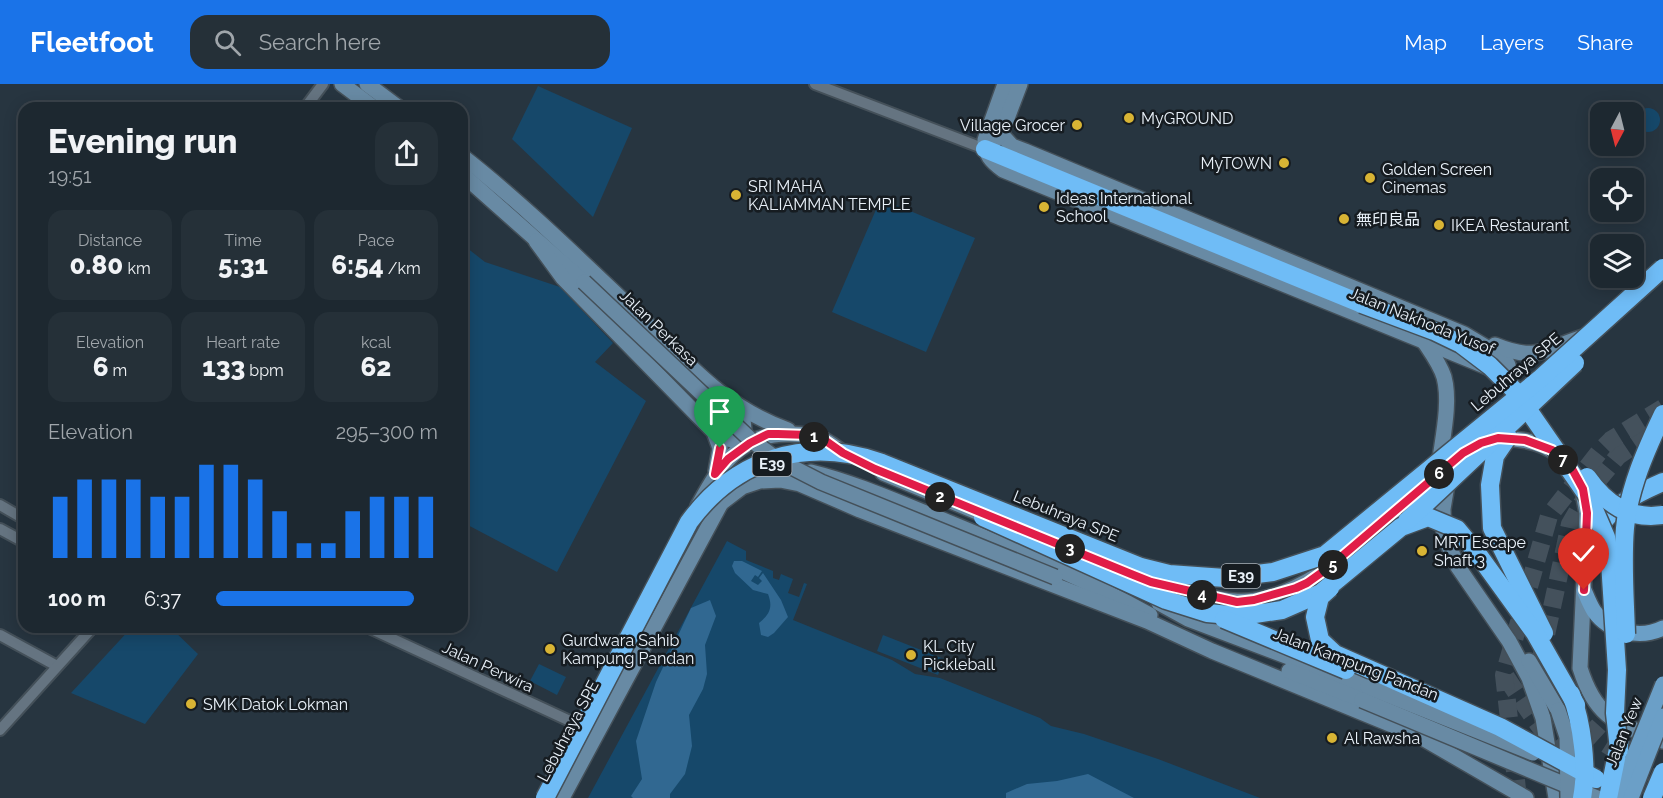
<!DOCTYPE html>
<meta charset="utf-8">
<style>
body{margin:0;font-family:Raleway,"Noto Sans SC",sans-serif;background:#253038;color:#f1f3f6;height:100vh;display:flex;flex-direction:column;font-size:22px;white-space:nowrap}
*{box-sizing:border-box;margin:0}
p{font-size:20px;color:#a0a6ab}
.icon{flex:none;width:33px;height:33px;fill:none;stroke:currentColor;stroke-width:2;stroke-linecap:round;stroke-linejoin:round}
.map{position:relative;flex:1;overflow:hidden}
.side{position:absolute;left:18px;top:18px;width:450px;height:531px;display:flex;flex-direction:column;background:#1d2830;border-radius:18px;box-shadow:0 3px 15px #0003,0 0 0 2px #3b444c}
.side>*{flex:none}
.needle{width:39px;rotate:187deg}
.tools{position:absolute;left:1590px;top:18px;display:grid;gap:12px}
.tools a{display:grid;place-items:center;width:54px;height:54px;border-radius:12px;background:#1d2830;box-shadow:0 3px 15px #0003,0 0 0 2px #3b444c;font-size:30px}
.pin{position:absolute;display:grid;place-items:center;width:51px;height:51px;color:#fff;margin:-62px -26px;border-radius:50% 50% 50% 0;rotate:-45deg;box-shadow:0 0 6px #0007}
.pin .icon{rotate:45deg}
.km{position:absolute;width:30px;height:30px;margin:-15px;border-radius:50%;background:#222;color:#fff;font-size:16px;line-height:30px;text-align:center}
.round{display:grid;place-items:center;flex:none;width:63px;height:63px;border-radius:18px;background:#253038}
.overview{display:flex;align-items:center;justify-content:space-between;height:102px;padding:0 30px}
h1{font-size:33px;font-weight:800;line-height:45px}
.figures{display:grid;grid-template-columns:repeat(3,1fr);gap:9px;height:102px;padding:6px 30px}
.figures div{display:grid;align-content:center;border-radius:15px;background:#253038;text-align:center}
.figures b{font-size:26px;font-weight:800}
.figures small{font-size:16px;font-weight:400}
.figures p{font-size:16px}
.chart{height:168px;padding:12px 30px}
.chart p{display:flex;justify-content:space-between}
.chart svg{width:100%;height:108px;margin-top:6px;stroke:#1a73e8;stroke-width:6}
ul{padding:0 30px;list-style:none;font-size:20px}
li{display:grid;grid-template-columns:96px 72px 1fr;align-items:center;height:45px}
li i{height:15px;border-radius:8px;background:#1a73e8}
header{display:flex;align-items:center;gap:36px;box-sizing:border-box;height:84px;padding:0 30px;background:#1a73e8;color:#fff}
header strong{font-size:28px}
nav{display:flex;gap:33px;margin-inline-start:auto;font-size:21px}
.search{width:420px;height:54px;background:#253038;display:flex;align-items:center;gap:15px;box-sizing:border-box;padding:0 21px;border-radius:18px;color:#a0a6ab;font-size:22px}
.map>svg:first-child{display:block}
.green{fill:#16486a}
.water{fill:#316891}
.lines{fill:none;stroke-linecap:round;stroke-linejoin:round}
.highway-tunnel{stroke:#44515c;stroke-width:18;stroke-dasharray:18 9;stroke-linecap:butt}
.street-casing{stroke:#445059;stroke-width:14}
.secondary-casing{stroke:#445059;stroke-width:18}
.primary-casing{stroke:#445059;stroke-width:18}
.highway-casing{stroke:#445059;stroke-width:21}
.street{stroke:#657481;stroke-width:10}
.secondary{stroke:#688aa4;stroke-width:15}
.primary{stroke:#6b9fc7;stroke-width:15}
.highway{stroke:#6fbcf6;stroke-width:18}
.secondary-bridge-casing{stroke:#445059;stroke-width:18;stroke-linecap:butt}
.primary-bridge-casing{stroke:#445059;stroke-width:18;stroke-linecap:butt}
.highway-bridge-casing{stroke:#445059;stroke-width:21;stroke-linecap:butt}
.secondary-bridge{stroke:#688aa4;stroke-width:15}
.primary-bridge{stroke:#6b9fc7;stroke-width:15}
.highway-bridge{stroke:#6fbcf6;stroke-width:18}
.route-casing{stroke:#fff;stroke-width:12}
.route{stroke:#e11d48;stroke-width:8}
.poi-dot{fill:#d8b434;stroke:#161c21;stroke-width:2}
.labels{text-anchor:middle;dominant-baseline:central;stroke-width:5;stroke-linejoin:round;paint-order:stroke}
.shield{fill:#161c21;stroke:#aab1b8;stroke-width:1.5}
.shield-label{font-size:15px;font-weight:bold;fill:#e9f1f9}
.poi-label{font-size:16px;fill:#e9f1f9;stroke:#161c21;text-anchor:start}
.street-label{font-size:16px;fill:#e9f1f9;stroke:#161c21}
</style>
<header>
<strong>Fleetfoot</strong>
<div class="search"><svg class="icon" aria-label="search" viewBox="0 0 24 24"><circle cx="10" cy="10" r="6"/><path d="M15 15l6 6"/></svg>Search here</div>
<nav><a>Map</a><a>Layers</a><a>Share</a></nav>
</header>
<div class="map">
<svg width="1663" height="714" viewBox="0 0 1663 714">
<rect width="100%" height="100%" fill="#273540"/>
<g class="green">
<polygon points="538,2 632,44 593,133 512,55"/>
<circle cx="1648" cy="36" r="12"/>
<polygon points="891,119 975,154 926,268 832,228 878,121"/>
<polygon points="462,160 485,178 560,203 613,259 595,278 646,317 557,488 462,438"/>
<polygon points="727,457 746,467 746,476 773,487 773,494 779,496 781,490 793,495 788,509 799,513 804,499 807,500 793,536 892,576 915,590 940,594 1040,634 1051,642 1084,650 1158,675 1260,714 588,714"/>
<polygon points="132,543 170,543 198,570 145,640 71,609"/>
<polygon points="883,551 944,575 938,591 877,567"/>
<polygon points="539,580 566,593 557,611 530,597"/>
</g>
<g class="water">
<path d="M 734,477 L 742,477 L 762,487 L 758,493 L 755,491 L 751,497 L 758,501 L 762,497 L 759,494 L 763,489 L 781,516 L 788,533 L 774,549 L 768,553 L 761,551 L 759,539 C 770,530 773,523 768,510 L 753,506 L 735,489 L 732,482 Z"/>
<polygon points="710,516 716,532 705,561 707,590 703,605 689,631 692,662 685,690 670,710 670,714 633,714 631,712 642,695 636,657 656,598 691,524"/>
<polygon points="1088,690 1134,714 1006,714 1006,709 1027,700 1057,697"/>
</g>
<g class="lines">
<g class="highway-tunnel">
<path d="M 1506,593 C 1535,637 1566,683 1609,714"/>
<polyline points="1538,602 1536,597 1570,440 1590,406 1618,372 1662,342"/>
<polyline points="1546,606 1606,660 1663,696"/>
<polyline points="1518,714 1504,591 1549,432 1600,367 1611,356 1663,324"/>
</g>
<defs>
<g id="street">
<polyline points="815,0 985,65"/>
<polyline points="305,24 323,0"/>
<polyline points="0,421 24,435"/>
<polyline points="0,445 24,458"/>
<polyline points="367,543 585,644"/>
<polyline points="0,551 57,582"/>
<polyline points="0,646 93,543"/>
</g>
<g id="secondary">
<polyline points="342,0 374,24"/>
<polyline points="367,0 399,24"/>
<path d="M 1001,50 L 1012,62 L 1025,67 L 1464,250 L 1504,274 L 1508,281 L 1504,287 L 1497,287 L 1003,86 C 991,77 985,71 985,56 L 1005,0"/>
<polyline points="994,57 1001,50 1020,0"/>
<path d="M 462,72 C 523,120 579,175 635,228 C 684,275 722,323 788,346"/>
<polyline points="462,90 584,198"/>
<polyline points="536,157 563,194 714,348 720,364 716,387"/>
<path d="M 1423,256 C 1431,268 1440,280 1444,293 C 1451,319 1442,356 1439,382"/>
<path d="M 1495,261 C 1539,279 1545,264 1587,252"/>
<polyline points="714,348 724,354 732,356 744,346 743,335 734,320"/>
<path d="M 1496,355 C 1517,354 1542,357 1558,371"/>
<path d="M 811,388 C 856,399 900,419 943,436 C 1013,465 1084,494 1150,531"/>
<polyline points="883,389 994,435"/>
<polyline points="1448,395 1443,425 1444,451 1458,483 1509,557 1529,594 1543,634 1556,714"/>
<path d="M 1584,414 L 1587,429 L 1580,584 C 1596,635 1617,639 1663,657"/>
<polyline points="721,419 742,403 760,397 780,396 800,400 860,426 1147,537 1212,567 1419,652 1526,714"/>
<path d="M 698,422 C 720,382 739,349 790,350 C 803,350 815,351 826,357 C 833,361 839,366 845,370"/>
<path d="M 1119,486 C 1141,495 1162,501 1185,507 C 1201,511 1218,516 1234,517 C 1266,520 1303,502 1328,484 L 1463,369"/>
<polyline points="1159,519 1188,535 1368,603"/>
<polyline points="1529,577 1558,626"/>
<polyline points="1289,587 1362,616"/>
<polyline points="562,714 721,419 728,411"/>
</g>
<path id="primary" d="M 1584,506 C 1587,513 1590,521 1594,527 C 1609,549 1641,555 1663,544"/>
<g id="highway">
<polyline points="985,65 1362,220"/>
<path d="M 1586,460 C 1612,423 1622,416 1663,398"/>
</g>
</defs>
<use href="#street" class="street-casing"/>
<use href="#secondary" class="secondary-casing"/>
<use href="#primary" class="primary-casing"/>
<use href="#highway" class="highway-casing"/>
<use href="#street" class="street"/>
<use href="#secondary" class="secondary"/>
<use href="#primary" class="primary"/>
<use href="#highway" class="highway"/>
<defs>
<g id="secondary-bridge">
<polyline points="584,198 751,356 778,376 821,398 1055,493"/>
<polyline points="1368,603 1533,669"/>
<polyline points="1362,616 1597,714"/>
<polyline points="1558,626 1567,653 1568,714"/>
</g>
<g id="primary-bridge">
<polyline points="1619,709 1663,600"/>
<polyline points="1631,714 1663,632"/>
</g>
<g id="highway-bridge">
<polyline points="1362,220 1434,247 1461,260 1490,282 1515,307 1589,414 1606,453 1610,478 1617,586 1615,629 1619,666"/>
<polyline points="1508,353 1495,372 1490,401 1492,444 1544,549"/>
<path d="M 1587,393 C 1606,420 1629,436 1663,431"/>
<polyline points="983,433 1166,516 1207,529 1242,532 1282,526 1321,509 1401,443 1428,433 1457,445 1477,469 1535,549 1576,621"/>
<polyline points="1407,437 1575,279"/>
<polyline points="1330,504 1320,513 1315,533 1320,556 1335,570 1500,643 1596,695"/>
<polyline points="1224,535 1346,586"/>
<path d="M 1626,550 C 1625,514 1622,479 1625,444 C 1629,404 1646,366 1663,330"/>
<path d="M 1571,610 C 1582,638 1588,684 1582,714"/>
<path d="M 545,714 L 689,438 C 736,374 807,352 882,379 L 1141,483 L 1169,490 L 1225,494 L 1273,488 L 1325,471 L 1541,294 L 1663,184"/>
<polyline points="1608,714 1620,655"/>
<polyline points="1652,714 1663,688"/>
</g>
</defs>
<use href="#secondary-bridge" class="secondary-bridge-casing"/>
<use href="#primary-bridge" class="primary-bridge-casing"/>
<use href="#highway-bridge" class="highway-bridge-casing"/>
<use href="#secondary-bridge" class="secondary-bridge"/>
<use href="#primary-bridge" class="primary-bridge"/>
<use href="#highway-bridge" class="highway-bridge"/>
</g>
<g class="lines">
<defs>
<polyline id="route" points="720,364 715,390 728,375 750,359 768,350 778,350 809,351 826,357 843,369 875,385 1131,490 1151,498 1237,518 1254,516 1296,504 1307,499 1328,484 1463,369 1481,359 1498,354 1525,356 1552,366 1571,383 1583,405 1587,429 1584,506"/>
</defs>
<use href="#route" class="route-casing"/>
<use href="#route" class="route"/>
</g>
<g class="poi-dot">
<circle cx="1129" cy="34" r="6"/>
<circle cx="1077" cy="41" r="6"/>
<circle cx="1284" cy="79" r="6"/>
<circle cx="1370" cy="94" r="6"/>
<circle cx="736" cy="111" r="6"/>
<circle cx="1044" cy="123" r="6"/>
<circle cx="1344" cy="135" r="6"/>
<circle cx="1439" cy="141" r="6"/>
<circle cx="1422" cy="467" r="6"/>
<circle cx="550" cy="565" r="6"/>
<circle cx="911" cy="571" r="6"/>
<circle cx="191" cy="620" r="6"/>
<circle cx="1332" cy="654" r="6"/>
</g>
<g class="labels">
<g class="shield">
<rect x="752.5" y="368" width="39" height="24" rx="4.5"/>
<rect x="1221.5" y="480" width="39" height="24" rx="4.5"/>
</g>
<g class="shield-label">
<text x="772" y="380">E39</text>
<text x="1241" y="492">E39</text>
</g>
<g class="poi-label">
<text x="1141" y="34">MyGROUND</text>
<text x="1065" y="41" text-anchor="end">Village Grocer</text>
<text x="1272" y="79" text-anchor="end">MyTOWN</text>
<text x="1382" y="85">Golden Screen<tspan x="1382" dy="18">Cinemas</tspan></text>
<text x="748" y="102">SRI MAHA<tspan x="748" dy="18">KALIAMMAN TEMPLE</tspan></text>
<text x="1056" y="114">Ideas International<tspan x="1056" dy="18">School</tspan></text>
<text x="1356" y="135">無印良品</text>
<text x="1451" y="141">IKEA Restaurant</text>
<text x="1434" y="458">MRT Escape<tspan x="1434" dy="18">Shaft 3</tspan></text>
<text x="562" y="556">Gurdwara Sahib<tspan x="562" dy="18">Kampung Pandan</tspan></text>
<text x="923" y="562">KL City<tspan x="923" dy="18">Pickleball</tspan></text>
<text x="203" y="620">SMK Datok Lokman</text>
<text x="1344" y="654">Al Rawsha</text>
</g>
<g class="street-label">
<text transform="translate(1422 237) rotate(22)">Jalan Nakhoda Yusof</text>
<text transform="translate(659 244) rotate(44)">Jalan Perkasa</text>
<text transform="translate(1516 288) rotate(-40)">Lebuhraya SPE</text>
<text transform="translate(1066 432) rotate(22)">Lebuhraya SPE</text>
<text transform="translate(1356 580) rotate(21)">Jalan Kampung Pandan</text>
<text transform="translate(488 583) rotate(25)">Jalan Perwira</text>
<text transform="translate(568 647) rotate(-62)">Lebuhraya SPE</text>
<text transform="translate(1624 648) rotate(-68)">Jalan Yew</text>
</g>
</g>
</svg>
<div class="tools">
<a><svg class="needle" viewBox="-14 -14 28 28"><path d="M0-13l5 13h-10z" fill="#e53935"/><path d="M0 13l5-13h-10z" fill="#a0a6ab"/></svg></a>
<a><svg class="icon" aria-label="locate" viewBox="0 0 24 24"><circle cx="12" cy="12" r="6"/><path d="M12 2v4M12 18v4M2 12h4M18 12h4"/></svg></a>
<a><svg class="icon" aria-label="layers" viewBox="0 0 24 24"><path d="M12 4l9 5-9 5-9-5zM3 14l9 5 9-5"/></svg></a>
</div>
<div class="pin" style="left:720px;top:364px;background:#1e9e55"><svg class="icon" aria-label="arrive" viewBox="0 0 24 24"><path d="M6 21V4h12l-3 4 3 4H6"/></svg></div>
<div class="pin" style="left:1584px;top:506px;background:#d93025"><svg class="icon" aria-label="check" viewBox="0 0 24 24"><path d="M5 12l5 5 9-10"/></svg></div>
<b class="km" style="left:814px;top:353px">1</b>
<b class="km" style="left:940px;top:413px">2</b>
<b class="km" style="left:1070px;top:465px">3</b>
<b class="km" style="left:1202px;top:511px">4</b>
<b class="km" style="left:1333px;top:481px">5</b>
<b class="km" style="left:1439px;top:390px">6</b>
<b class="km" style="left:1563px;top:376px">7</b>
<section class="side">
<div class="overview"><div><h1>Evening run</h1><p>19:51</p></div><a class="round"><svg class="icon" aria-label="share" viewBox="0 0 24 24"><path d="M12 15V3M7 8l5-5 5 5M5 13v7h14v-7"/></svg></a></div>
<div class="figures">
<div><p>Distance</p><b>0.80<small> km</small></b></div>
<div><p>Time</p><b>5:31</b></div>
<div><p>Pace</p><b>6:54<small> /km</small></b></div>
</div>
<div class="figures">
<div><p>Elevation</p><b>6<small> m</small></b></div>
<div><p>Heart rate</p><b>133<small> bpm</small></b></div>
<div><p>kcal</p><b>62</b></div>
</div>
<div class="chart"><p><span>Elevation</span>295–300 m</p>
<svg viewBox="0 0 160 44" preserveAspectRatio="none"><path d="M5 44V19M15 44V12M25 44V12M35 44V12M45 44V19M55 44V19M65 44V6M75 44V6M85 44V12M95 44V25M105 44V38M115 44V38M125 44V25M135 44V19M145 44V19M155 44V19"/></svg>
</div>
<ul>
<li><b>100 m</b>6:37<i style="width:89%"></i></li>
</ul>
</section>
</div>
